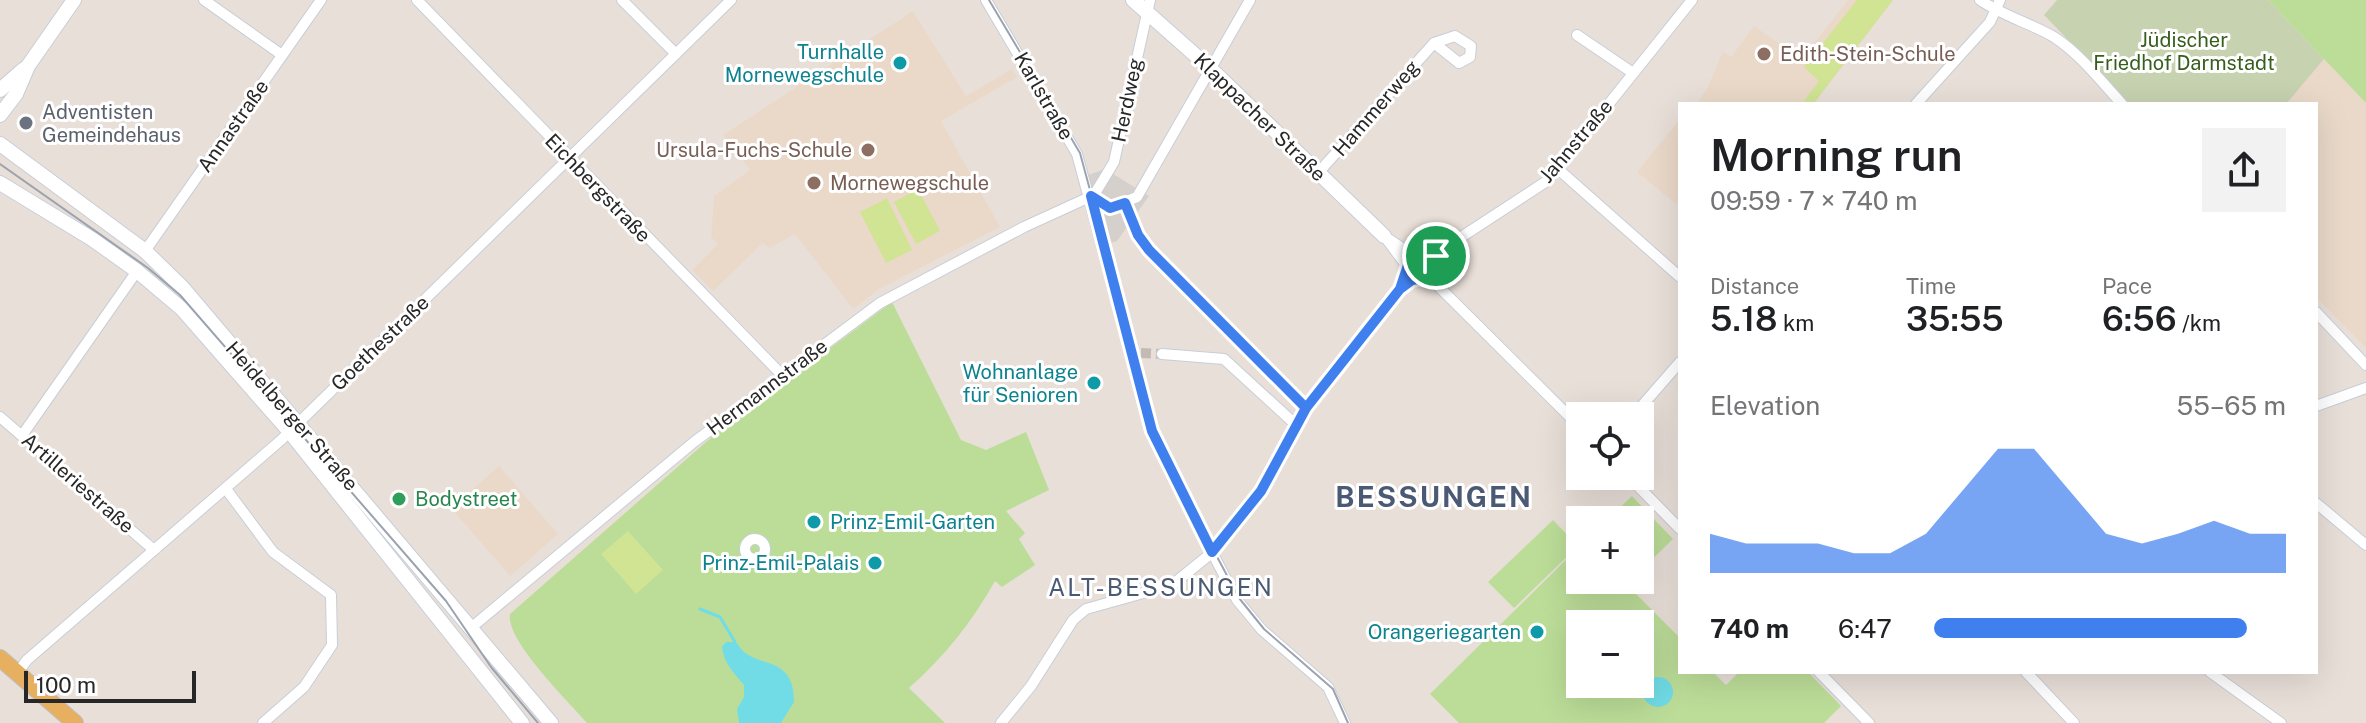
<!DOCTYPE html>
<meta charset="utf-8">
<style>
body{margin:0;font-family:"Public Sans",sans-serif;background:#f2f2f2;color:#202124;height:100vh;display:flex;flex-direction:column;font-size:30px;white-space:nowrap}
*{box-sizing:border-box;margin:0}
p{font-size:26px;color:#757577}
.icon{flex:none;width:44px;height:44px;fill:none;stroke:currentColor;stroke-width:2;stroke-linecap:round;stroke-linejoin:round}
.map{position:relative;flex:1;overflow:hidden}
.side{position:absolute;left:1678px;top:102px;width:640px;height:572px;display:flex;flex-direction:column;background:#fff;border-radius:0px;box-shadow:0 8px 32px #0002}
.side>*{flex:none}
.controls{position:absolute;left:1566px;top:402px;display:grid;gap:16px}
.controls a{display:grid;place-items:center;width:88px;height:88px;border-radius:0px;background:#fff;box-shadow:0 8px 32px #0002;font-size:40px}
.scale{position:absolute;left:24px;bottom:20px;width:172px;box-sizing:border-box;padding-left:8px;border:4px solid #272727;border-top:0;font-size:22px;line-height:28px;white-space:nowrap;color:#272727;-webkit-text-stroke:6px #fff;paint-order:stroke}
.pin{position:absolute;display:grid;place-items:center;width:68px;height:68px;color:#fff;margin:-34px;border:4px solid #fff;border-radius:50%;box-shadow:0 2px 8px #0007}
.round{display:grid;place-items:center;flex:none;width:84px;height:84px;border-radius:0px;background:#f2f2f2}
.summary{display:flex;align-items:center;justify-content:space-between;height:136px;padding:0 32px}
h1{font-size:44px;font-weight:600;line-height:60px}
.stats{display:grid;grid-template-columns:repeat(3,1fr);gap:12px;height:136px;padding:8px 32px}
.stats div{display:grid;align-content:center}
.stats b{font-size:34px;font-weight:600}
.stats small{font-size:22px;font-weight:400}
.stats p{font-size:22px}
.chart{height:224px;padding:16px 32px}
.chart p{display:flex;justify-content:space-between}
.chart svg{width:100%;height:144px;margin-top:8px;fill:#4080ee;opacity:.7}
ul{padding:0 32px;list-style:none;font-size:26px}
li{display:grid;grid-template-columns:128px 96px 1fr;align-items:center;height:60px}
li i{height:20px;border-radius:10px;background:#4080ee}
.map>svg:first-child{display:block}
.education{fill:#ead9c9}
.green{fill:#bcdd98;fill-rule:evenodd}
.cemetery{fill:#c7d2b1}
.pitch{fill:#d0e494}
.plaza{fill:#d5d0cb}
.water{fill:#71dce6}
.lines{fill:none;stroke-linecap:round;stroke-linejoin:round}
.stream{stroke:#71dce6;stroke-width:3}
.street-tunnel{stroke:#c2bab5;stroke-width:10;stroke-dasharray:10 5;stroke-linecap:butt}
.street-casing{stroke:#c7ced8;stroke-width:12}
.secondary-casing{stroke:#c7ced8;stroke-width:16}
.primary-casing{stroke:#bebebe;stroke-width:18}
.street{stroke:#fff;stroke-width:10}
.secondary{stroke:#fff;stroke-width:14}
.primary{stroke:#e7af60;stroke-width:16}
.tram{stroke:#9ca3b0;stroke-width:2}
.route-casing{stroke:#fff;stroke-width:16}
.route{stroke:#4080ee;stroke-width:10}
.education-dot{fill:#8d6e63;stroke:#fff;stroke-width:3}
.culture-dot{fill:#0f9aa8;stroke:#fff;stroke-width:3}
.worship-dot{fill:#6b7280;stroke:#fff;stroke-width:3}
.leisure-dot{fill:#2e9e5b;stroke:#fff;stroke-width:3}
.labels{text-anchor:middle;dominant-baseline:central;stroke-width:6;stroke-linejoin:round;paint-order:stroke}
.park-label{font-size:20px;fill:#365e1d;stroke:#fff}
.culture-label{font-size:20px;fill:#0d838f;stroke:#fff;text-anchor:end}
.education-label{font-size:20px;fill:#785e54;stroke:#fff;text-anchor:start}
.street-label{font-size:20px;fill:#272727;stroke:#fff}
.worship-label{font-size:20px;fill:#5b616d;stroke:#fff;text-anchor:start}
.leisure-label{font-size:20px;fill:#27864d;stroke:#fff;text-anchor:start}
.quarter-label{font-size:24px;letter-spacing:2px;fill:#4b5a74;stroke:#fff}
.district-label{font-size:28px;font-weight:bold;letter-spacing:2px;fill:#4b5a74;stroke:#fff}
</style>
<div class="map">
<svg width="2366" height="723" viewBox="0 0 2366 723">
<rect width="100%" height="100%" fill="#e9dfd9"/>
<g class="education">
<polygon points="1848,0 1893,0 1814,104 1697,104 1708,87 1723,51 1731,57 1754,26 1802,59"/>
<polygon points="913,11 966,96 1012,69 1017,77 941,121 1000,227 879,289 853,309 795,234 769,248 763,243 713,291 692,270 718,244 711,237 714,196 750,170 723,135"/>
<polygon points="2324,59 2366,103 2366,348 2316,297 2316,104 2286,104"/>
<polygon points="1680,119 1680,207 1637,172"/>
<polygon points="499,466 558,534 510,576 451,508"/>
</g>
<g class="green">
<polygon points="2268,0 2366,0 2366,103"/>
<path d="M 892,302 L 961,440 L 986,450 L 1026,432 L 1049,490 L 1006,511 L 1025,533 L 1019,539 L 1035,565 L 1002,587 L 995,581 C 972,622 945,656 909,688 L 945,723 L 587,723 C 569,702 505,640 510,614 L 714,435 Z"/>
<polygon points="1632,496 1673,539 1640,571 1640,520 1607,520"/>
<polygon points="1553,520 1578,546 1514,608 1488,582"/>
<path d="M 1580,546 L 1580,580 L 1631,580 L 1627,585 L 1680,638 L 1680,672 L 1713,672 L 1726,685 L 1739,672 L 1808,672 L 1841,706 L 1824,723 L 1459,723 L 1430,694 ZM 1580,624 L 1640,624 L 1640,684 L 1580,684 Z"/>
</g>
<polygon class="cemetery" points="2057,0 2268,0 2324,59 2286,104 2130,104 2044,15"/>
<g class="pitch">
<polygon points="1857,0 1893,0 1813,104 1802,104 1819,81 1804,67"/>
<polygon points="918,189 940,231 916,244 894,202"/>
<polygon points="887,198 912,250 886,263 860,212"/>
<polygon points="628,531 663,570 636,594 601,554"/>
</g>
<polygon class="plaza" points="1105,169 1149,196 1117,241 1107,244 1088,175"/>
<g class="water">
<path d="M 727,642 L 735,642 C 738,644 740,648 743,651 C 762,668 794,657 794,702 L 781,723 L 739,723 L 737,709 L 744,697 L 744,685 C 733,672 723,662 722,646 Z"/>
<circle cx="1658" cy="692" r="15"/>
</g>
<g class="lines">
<polyline class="stream" points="700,609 720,617 735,642"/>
<polyline class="street-tunnel" points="1141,353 1162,354"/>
<defs>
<g id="street">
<polyline points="204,0 282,55"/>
<polyline points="417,0 781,374"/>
<polyline points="622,0 676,54"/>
<polyline points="986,0 1077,154 1149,421 1170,472 1237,600 1262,630 1328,687 1345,723"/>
<path d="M 1980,0 C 2003,16 2030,23 2054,37 C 2080,54 2101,81 2122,104"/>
<polyline points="1577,35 1633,73"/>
<polyline points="1916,104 1990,22 2000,0"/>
<polyline points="1558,169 1680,277"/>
<polyline points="1318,173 1434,43 1455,36 1471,46 1470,57 1459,63 1434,43"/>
<polyline points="1094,195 1110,208 1137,197 1250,0"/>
<polyline points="1094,195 1114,162 1150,0"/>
<polyline points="1125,203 1138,235 1149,250 1306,408"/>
<polyline points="1384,236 1423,262 1426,274 1580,427"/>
<polyline points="1385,237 1406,265 1410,278 1435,282"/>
<polyline points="145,251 321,0"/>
<polyline points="1423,262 1547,181 1692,0"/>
<polyline points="2316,312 2366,365"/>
<polyline points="1162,354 1224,359 1295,424"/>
<polyline points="2316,406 2366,388"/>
<polyline points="1633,416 1680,362"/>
<polyline points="0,417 154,550"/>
<polyline points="23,434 137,271"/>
<polyline points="1628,476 1680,529"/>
<polyline points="226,489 273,552 331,595 332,645 304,687 263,723"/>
<polyline points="2316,503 2366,545"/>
<circle cx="755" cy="549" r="10"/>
<polyline points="472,627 694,442 880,303 1024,227 1094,195"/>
<polyline points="18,672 27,660 281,440 731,0"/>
<polyline points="1819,672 1869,723"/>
<polyline points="2026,672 2074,723"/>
<polyline points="2210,672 2281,723"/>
<polyline points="1001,723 1031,686 1073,620 1086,609 1172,585 1214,551 1261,491 1306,408 1400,289 1412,280"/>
</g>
<g id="secondary">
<polyline points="1133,0 1211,69 1384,236"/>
<polyline points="0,90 24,69"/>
<polyline points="0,115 16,94 28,66 74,0"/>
<polyline points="0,144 145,251 182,287 551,723"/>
<polyline points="0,183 92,239 137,271 182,309 289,431 522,723"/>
</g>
<polyline id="primary" points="0,658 75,723"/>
</defs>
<use href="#street" class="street-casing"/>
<use href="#secondary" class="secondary-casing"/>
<use href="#primary" class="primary-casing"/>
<use href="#street" class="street"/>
<use href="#secondary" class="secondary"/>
<use href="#primary" class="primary"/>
<g class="tram">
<polyline points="989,0 1080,153 1152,420 1172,472 1239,598 1264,629 1333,689 1348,723"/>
<polyline points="0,164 148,268 180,295 446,601 491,667 538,723"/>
</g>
</g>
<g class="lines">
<defs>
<polyline id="route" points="1436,256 1426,267 1423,278 1412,280 1400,289 1306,408 1149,250 1138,235 1125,203 1110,208 1091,196 1152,431 1212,552 1261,491 1306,408 1400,289 1409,262 1416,259 1423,262 1436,256"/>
</defs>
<use href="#route" class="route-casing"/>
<use href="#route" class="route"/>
</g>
<g class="education-dot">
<circle cx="1764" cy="54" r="8"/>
<circle cx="868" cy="150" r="8"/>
<circle cx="814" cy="183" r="8"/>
</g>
<g class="culture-dot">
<circle cx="900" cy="63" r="8"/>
<circle cx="1094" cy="383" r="8"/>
<circle cx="814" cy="522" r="8"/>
<circle cx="875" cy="563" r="8"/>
<circle cx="1537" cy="632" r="8"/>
</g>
<circle class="worship-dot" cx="26" cy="123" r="8"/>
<circle class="leisure-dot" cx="399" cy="499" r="8"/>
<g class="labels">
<g class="park-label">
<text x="2184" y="40">Jüdischer<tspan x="2184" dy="23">Friedhof Darmstadt</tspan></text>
</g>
<g class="culture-label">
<text x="884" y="52">Turnhalle<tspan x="884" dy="23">Mornewegschule</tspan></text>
<text x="1078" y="372">Wohnanlage<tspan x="1078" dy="23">für Senioren</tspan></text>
<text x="830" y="522" text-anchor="start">Prinz-Emil-Garten</text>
<text x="859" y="563">Prinz-Emil-Palais</text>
<text x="1521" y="632">Orangeriegarten</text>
</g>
<g class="education-label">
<text x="1780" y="54">Edith-Stein-Schule</text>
<text x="852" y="150" text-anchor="end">Ursula-Fuchs-Schule</text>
<text x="830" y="183">Mornewegschule</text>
</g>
<g class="street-label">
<text transform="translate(1044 96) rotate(60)">Karlstraße</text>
<text transform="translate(1127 100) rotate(-78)">Herdweg</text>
<text transform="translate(1376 108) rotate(-49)">Hammerweg</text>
<text transform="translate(1260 117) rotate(44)">Klappacher Straße</text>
<text transform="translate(233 126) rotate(-55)">Annastraße</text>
<text transform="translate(1576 141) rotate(-50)">Jahnstraße</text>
<text transform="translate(598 188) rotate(46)">Eichbergstraße</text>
<text transform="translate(380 343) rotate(-44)">Goethestraße</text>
<text transform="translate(767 387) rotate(-37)">Hermannstraße</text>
<text transform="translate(292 416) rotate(49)">Heidelberger Straße</text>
<text transform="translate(78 483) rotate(41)">Artilleriestraße</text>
</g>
<g class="worship-label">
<text x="42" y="112">Adventisten<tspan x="42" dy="23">Gemeindehaus</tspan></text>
</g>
<g class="leisure-label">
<text x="415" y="499">Bodystreet</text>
</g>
<g class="quarter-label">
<text x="1161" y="587">ALT-BESSUNGEN</text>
</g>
<g class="district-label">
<text x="1434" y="496">BESSUNGEN</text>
</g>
</g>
</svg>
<div class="controls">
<a><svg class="icon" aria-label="locate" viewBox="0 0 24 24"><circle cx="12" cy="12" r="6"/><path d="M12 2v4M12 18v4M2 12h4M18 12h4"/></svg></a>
<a>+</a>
<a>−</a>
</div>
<div class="scale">100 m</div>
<div class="pin" style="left:1436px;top:256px;background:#1e9e55"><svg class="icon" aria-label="arrive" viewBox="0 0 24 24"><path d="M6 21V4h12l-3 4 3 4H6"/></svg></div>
<section class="side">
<div class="summary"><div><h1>Morning run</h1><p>09:59 · 7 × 740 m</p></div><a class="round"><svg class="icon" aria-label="share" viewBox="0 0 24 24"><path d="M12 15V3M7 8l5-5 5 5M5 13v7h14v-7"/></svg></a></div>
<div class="stats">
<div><p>Distance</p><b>5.18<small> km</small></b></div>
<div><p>Time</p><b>35:55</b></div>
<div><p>Pace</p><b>6:56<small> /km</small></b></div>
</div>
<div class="chart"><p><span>Elevation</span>55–65 m</p>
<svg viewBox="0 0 160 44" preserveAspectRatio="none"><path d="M0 44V32L10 35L20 35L30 35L40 38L50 38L60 32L70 19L80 6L90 6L100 19L110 32L120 35L130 32L140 28L150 32L160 32V44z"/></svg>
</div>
<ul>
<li><b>740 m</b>6:47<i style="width:89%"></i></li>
</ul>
</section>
</div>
